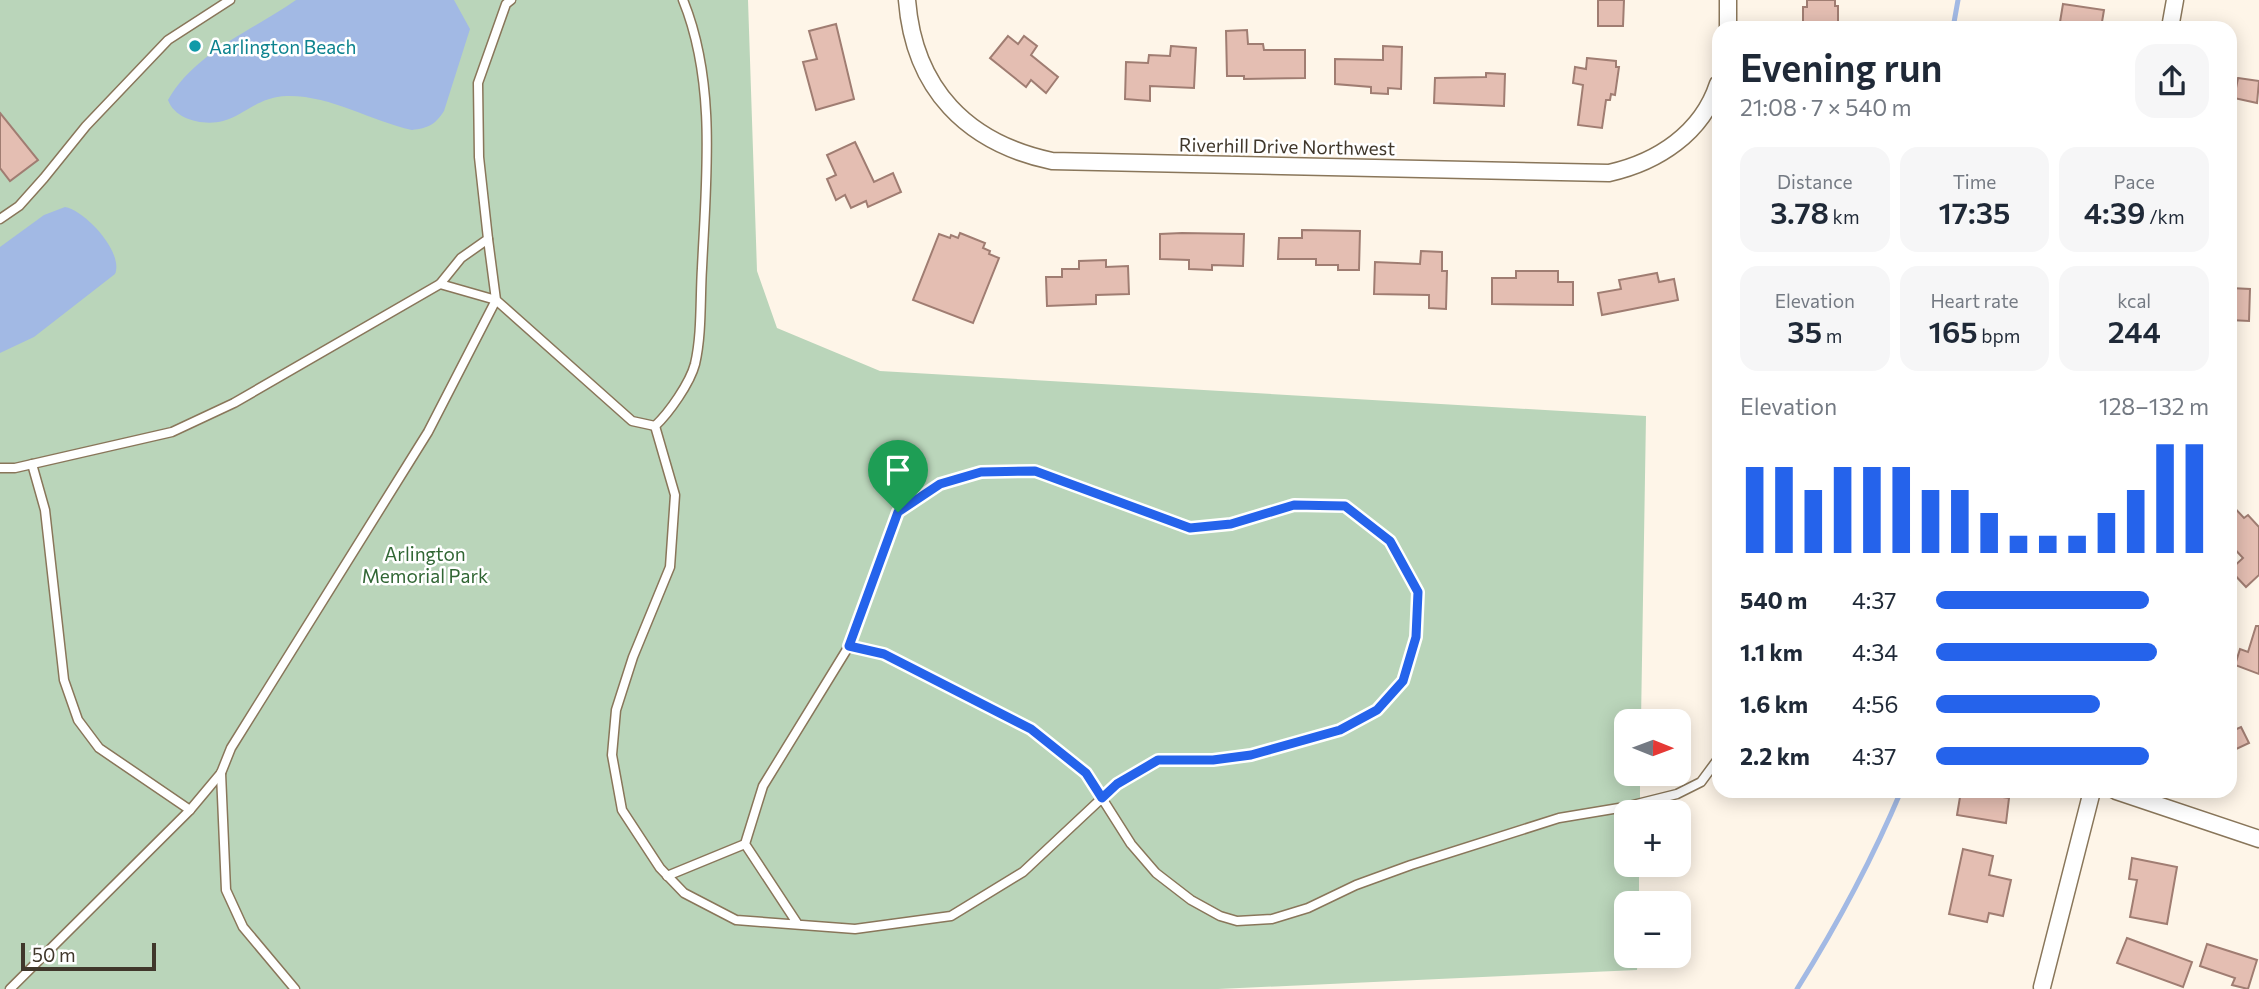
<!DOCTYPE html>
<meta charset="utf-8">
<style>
body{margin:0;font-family:Commissioner,sans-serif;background:#f6f6f7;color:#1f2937;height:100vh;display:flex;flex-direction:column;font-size:26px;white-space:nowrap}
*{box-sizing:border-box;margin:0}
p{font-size:23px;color:#747a83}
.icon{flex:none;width:38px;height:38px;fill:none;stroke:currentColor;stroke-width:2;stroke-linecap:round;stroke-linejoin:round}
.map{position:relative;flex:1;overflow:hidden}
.details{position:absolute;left:1712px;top:21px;width:525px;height:777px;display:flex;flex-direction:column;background:#fff;border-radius:21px;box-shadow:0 4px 18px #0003}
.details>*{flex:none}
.needle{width:46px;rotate:91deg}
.buttons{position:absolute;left:1614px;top:709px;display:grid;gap:14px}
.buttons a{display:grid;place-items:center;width:77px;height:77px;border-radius:14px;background:#fff;box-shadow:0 4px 18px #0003;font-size:35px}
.scale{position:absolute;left:21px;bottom:18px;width:135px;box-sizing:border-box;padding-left:7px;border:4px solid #40372b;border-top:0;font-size:19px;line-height:24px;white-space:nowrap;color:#40372b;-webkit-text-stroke:5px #fff;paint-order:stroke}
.pin{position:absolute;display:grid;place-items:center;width:60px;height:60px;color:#fff;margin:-72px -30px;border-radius:50% 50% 50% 0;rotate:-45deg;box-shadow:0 0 7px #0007}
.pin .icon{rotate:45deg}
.round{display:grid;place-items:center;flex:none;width:74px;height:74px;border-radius:21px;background:#f6f6f7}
.overview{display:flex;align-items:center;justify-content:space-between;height:119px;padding:0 28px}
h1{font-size:38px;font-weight:600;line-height:52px}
.metrics{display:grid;grid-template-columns:repeat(3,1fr);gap:10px;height:119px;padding:7px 28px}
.metrics div{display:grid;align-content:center;border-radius:18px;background:#f6f6f7;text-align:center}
.metrics b{font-size:30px;font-weight:600}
.metrics small{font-size:19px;font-weight:400}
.metrics p{font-size:19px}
.chart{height:196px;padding:14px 28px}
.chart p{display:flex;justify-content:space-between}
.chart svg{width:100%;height:126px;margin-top:7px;stroke:#2563eb;stroke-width:6}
ul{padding:0 28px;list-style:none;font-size:23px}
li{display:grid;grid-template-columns:112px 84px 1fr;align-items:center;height:52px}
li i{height:18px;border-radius:9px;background:#2563eb}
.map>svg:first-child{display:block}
.green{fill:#bad5ba}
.water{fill:#a2b9e4}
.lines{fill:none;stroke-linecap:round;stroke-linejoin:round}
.stream{stroke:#a2b9e4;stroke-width:5}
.building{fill:#e4beb2;stroke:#a07d72;stroke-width:2}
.lane-casing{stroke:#89765a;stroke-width:11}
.street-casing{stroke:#89765a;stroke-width:19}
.lane{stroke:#fff;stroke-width:8}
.street{stroke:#fff;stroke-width:16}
.route-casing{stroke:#fff;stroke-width:14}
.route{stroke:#2563eb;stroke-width:9}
.culture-dot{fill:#0f9aa8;stroke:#fff;stroke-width:2.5}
.labels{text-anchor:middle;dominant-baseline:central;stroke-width:5;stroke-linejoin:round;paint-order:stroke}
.culture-label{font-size:19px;fill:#0d838f;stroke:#fff;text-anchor:start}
.street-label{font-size:19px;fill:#40372b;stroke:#fff}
.park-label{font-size:19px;fill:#316634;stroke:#fff}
</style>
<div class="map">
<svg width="2259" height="989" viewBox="0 0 2259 989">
<rect width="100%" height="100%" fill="#fef5e8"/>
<polygon class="green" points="0,0 748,0 757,271 777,328 880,371 1646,416 1641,721 1626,721 1626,774 1640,774 1640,812 1626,812 1626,864 1639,865 1639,903 1626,903 1626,956 1638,956 1637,970 1218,989 0,989"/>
<g class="water">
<path d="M 296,0 L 454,0 L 470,29 L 444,111 C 435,125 428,128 412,130 C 371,121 330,95 287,96 C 257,97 246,115 223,121 C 204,126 175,120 168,100 C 194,53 253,30 296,0 Z"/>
<path d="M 65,207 C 86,211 124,253 115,274 L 34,337 L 0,353 L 0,247 L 44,215 Z"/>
</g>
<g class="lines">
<g class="stream">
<polyline points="1953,28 1958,0"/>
<path d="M 1797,989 C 1837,925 1872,860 1901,791"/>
</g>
</g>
<g class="building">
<polygon points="1598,0 1624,0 1623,26 1598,26"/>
<polygon points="1807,0 1835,0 1835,6 1838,6 1838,28 1803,28 1803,7 1807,7"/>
<polygon points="2063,4 2104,10 2101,28 2059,28"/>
<polygon points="836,24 854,99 816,110 803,62 817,59 809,31"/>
<polygon points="1247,30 1248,44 1263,44 1264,50 1305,50 1305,78 1244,79 1244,76 1227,76 1226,31"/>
<polygon points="1008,36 1018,44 1024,36 1037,46 1031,55 1058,77 1046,93 1031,80 1026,87 990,58"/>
<polygon points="1171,46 1196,48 1194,88 1150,86 1150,101 1125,99 1126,62 1148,63 1149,55 1170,56"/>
<polygon points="1383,46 1402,47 1401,89 1388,88 1388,94 1371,93 1371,87 1335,84 1335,59 1383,60"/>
<polygon points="1587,58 1616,61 1616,67 1619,67 1615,95 1611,94 1610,100 1606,100 1602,128 1578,125 1583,85 1573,83 1575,67 1586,69"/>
<polygon points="1486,73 1505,74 1504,106 1434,103 1435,78 1486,77"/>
<polygon points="2238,78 2259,81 2257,103 2234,98"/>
<polygon points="0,113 38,160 10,181 0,168"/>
<polygon points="855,142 874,182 893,173 901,192 868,207 866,201 851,208 845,195 836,200 827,179 836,175 827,155"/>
<polygon points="1302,230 1360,231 1359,270 1338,270 1338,265 1316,265 1316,259 1278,259 1279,238 1302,238"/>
<polygon points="960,233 985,243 983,248 990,251 989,254 999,258 973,323 913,300 939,234 950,238 951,235 958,238"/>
<polygon points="1182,233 1244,234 1243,266 1212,265 1212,270 1189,269 1189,260 1160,259 1160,234"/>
<polygon points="1421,251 1442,252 1442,271 1447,271 1446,309 1429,308 1429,295 1374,294 1375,262 1420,264"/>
<polygon points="1106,260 1106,267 1128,266 1129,294 1096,295 1096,304 1047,306 1046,277 1062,277 1062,269 1079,269 1079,261"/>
<polygon points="1516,271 1558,271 1558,282 1573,282 1573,305 1492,304 1492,278 1516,278"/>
<polygon points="1657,273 1659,282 1674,279 1678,300 1602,315 1598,293 1621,289 1619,280"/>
<polygon points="2230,288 2250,289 2249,321 2230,320"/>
<polygon points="2230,503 2244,518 2248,515 2259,527 2259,575 2246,587 2230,570 2243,558 2230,544"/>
<polygon points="2256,626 2259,626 2259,674 2235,665 2240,649 2248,652"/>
<polygon points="2241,727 2249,743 2230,752 2230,732"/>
<polygon points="1961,791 1997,791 1996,796 2009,798 2006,823 1957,815"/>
<polygon points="1963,849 1993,856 1989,875 2011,880 2003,916 1989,913 1987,922 1949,914"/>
<polygon points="2132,858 2177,867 2167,924 2130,917 2137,880 2129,879"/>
<polygon points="2127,938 2192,962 2183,987 2117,963"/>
<polygon points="2207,944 2257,960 2248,989 2232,985 2235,978 2200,966"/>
</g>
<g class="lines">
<defs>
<g id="lane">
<polyline points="0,219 19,206 44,178 86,126 168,40 230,0"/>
<path d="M 488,239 L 496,300 L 632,421 L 655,426 C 669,413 690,383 695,364 C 702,334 700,299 702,268 C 706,181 717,83 683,0"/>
<polyline points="655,426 675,495 670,567 633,657 616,710 612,755 622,810 660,868 684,893 736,920 855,929 951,916 1023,872 1117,784 1158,759 1214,760 1251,755 1340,730 1377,710 1403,681 1416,637 1418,592 1390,541 1344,506 1294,505 1231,524 1190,528 1035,471 981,472 940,484 898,512 849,646 763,786 745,844 797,923"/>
<polyline points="32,464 45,510 64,680 78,720 99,748 190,810"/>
<polyline points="0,468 15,468 172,432 234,403 440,284 461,258 488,239 479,157 478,83 506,4 511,0"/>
<polyline points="849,646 884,654 1031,729 1086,773 1131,844 1156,873 1191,900 1220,916 1237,921 1272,919 1308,908 1356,885 1411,865 1559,818 1625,807 1677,794 1701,782 1718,759"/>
<polyline points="221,773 226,890 243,927 295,989"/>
<polyline points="667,876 745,844"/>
<polyline points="10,989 190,810 221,773 231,748 428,432 496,300 440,284"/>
</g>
<g id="street">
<path d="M 907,0 C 914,89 967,143 1052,161 L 1609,173 C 1658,162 1702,133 1718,84"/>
<polyline points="1728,28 1728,0"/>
<polyline points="2170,28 2175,0"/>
<polyline points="2116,791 2259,839"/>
<polyline points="2042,987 2092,791"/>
</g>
</defs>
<use href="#lane" class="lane-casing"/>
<use href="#street" class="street-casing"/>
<use href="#lane" class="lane"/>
<use href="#street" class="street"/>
</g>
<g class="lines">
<defs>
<polygon id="route" points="1035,471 1190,528 1231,524 1294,505 1345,506 1390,541 1418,592 1416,637 1403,681 1377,710 1340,730 1251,755 1213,760 1158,760 1117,784 1102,798 1086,773 1031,729 884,654 849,646 898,512 940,484 981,472"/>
</defs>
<use href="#route" class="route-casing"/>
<use href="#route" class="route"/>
</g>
<circle class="culture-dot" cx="195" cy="46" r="7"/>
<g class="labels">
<g class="culture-label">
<text x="209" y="46">Aarlington Beach</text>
</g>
<g class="street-label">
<text transform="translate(1287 146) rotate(1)">Riverhill Drive Northwest</text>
</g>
<g class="park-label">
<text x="425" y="553">Arlington<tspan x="425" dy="22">Memorial Park</tspan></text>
</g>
</g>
</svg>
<div class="buttons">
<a><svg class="needle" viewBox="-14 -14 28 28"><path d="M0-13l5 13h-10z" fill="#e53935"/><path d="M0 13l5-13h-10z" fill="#747a83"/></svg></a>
<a>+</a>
<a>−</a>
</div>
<div class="scale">50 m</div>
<div class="pin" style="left:898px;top:512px;background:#1e9e55"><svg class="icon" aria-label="arrive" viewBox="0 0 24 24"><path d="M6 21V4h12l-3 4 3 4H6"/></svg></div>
<section class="details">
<div class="overview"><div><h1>Evening run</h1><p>21:08 · 7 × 540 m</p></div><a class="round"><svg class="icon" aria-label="share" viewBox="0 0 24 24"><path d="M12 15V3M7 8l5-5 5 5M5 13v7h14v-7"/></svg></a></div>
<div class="metrics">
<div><p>Distance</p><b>3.78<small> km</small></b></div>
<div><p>Time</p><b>17:35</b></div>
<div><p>Pace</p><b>4:39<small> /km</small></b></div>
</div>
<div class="metrics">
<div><p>Elevation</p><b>35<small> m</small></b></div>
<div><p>Heart rate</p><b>165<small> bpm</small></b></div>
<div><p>kcal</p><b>244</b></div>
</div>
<div class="chart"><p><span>Elevation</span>128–132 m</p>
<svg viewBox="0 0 160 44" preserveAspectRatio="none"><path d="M5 44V14M15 44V14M25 44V22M35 44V14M45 44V14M55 44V14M65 44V22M75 44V22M85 44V30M95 44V38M105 44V38M115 44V38M125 44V30M135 44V22M145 44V6M155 44V6"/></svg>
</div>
<ul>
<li><b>540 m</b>4:37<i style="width:78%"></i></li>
<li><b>1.1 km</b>4:34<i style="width:81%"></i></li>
<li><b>1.6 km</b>4:56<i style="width:60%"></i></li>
<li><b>2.2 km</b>4:37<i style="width:78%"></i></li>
</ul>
</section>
</div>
